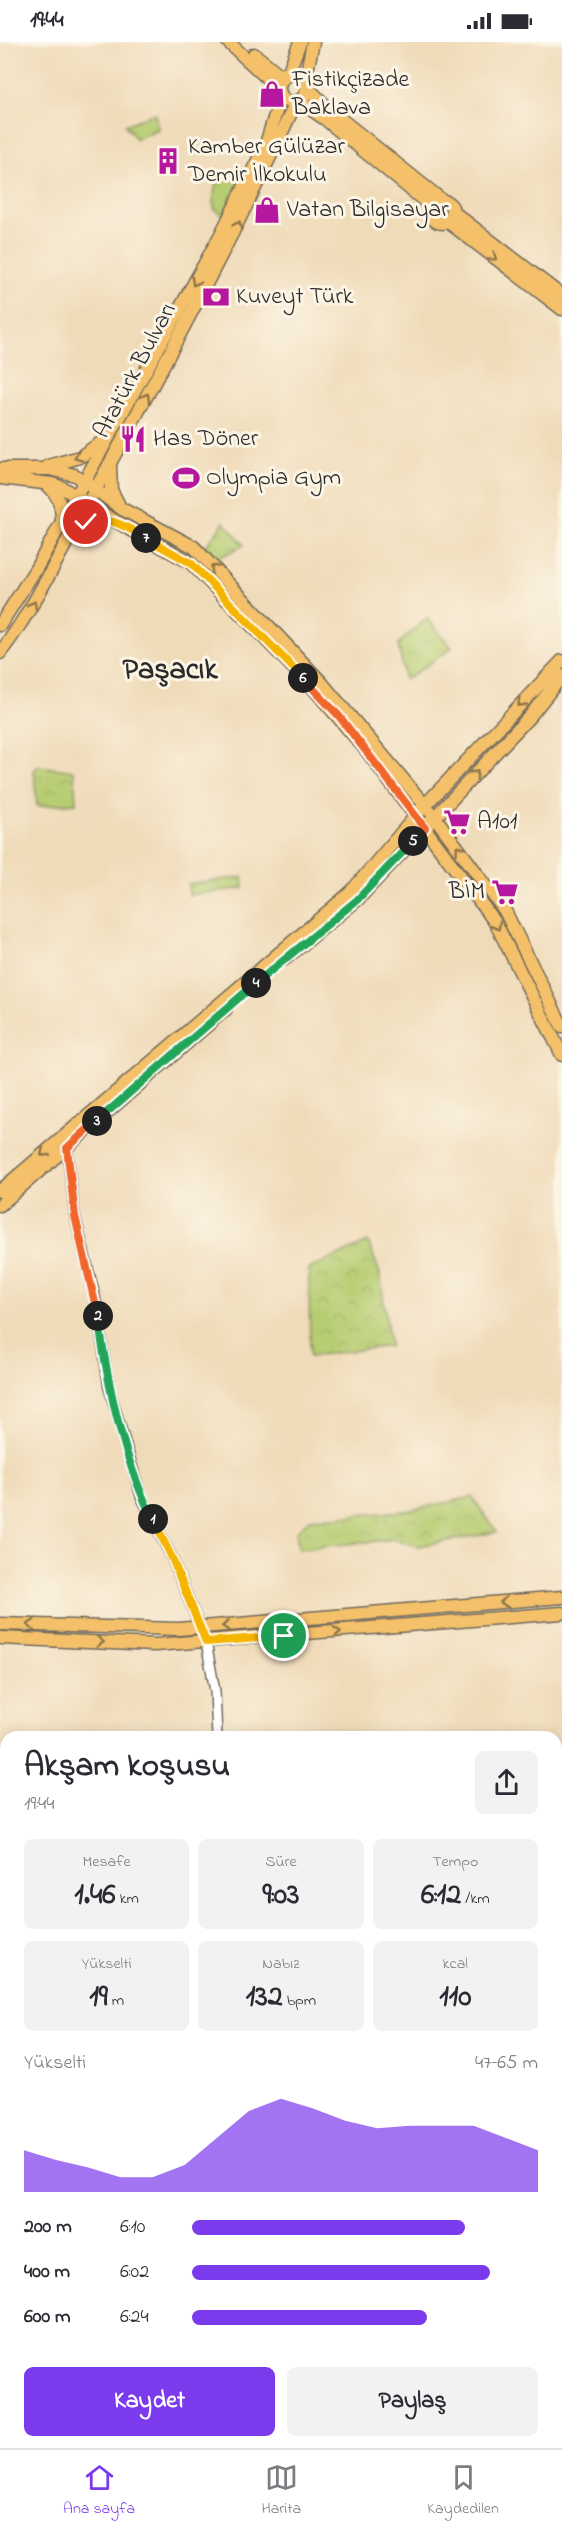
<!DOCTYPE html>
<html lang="tr">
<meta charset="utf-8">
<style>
body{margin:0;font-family:"Indie Flower",sans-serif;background:#f2f2f3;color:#2b2b33;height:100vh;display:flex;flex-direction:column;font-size:22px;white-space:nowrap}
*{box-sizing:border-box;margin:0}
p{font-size:20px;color:#7c7c81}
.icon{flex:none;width:33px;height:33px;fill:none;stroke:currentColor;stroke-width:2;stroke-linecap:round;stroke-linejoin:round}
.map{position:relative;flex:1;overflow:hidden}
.panel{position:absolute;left:0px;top:1689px;width:562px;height:717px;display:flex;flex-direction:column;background:#fff;border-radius:18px 18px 0 0;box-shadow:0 3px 15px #0003}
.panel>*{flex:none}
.pin{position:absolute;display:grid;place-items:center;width:51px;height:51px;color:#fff;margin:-26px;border:3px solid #fff;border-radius:50%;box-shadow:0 2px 6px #0007}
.km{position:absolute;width:30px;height:30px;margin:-15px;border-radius:50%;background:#222;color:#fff;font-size:16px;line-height:30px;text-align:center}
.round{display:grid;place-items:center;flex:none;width:63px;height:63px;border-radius:9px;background:#f2f2f3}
.head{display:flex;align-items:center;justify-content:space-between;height:102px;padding:0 24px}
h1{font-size:33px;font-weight:700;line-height:45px}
.stats{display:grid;grid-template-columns:repeat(3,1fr);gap:9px;height:102px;padding:6px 24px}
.stats div{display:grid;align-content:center;border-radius:9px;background:#f2f2f3;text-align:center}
.stats b{font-size:30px;font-weight:700}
.stats small{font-size:16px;font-weight:400}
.stats p{font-size:16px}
.chart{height:168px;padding:12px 24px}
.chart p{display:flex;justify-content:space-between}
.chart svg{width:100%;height:108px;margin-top:6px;fill:#7c3aed;opacity:.7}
.cta{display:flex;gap:12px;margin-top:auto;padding:12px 24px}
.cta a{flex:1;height:69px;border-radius:9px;background:#7c3aed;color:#fff;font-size:24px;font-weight:700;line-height:69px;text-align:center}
.cta a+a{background:#f2f2f3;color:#2b2b33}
ul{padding:0 24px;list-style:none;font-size:20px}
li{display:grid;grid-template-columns:96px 72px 1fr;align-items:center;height:45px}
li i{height:15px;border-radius:8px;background:#7c3aed}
.status{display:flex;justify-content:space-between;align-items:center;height:42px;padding:0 30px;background:#fff;direction:ltr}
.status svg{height:16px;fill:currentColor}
.tab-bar{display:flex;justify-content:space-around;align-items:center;height:84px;border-top:2px solid #e1e1e2;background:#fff;font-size:16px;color:#7c7c81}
.tab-bar a{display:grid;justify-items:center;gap:3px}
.tab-bar .selected{color:#7c3aed}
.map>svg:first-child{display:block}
.park{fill:url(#park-crowns);stroke:#717c4e;stroke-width:1.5}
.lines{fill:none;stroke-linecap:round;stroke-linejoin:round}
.minor-casing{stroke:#70695d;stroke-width:12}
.major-casing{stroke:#70695d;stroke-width:15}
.minor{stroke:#fff;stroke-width:9}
.major{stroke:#f4c16a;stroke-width:12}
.oneway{stroke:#90764a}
.split-1-casing{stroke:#fff;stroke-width:12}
.split-2-casing{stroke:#fff;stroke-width:12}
.split-3-casing{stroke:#fff;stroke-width:12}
.split-4-casing{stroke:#fff;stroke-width:12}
.split-5-casing{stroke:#fff;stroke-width:12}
.split-6-casing{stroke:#fff;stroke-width:12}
.split-7-casing{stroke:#fff;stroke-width:12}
.split-8-casing{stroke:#fff;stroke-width:12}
.split-1{stroke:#f5b400;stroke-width:8}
.split-2{stroke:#22a559;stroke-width:8}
.split-3{stroke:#f0652b;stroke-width:8}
.split-4{stroke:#22a559;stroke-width:8}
.split-5{stroke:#22a559;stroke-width:8}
.split-6{stroke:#f0652b;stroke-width:8}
.split-7{stroke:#f5b400;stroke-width:8}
.split-8{stroke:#f5b400;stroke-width:8}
.labels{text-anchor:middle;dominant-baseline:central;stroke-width:6;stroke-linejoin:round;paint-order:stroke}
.poi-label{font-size:24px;fill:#2b2b2b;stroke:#fcf5e5;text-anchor:start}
.street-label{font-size:24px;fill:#2b2b2b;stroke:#fcf5e5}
.district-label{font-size:30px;font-weight:bold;fill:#2b2b2b;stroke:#fcf5e5}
</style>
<div class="status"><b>19:44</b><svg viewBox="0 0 49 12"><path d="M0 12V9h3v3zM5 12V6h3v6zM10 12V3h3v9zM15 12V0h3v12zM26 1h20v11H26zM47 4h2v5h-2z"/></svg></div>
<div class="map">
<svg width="562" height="2406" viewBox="0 0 562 2406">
<defs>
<pattern id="park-crowns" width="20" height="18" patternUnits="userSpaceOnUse" patternTransform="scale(1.5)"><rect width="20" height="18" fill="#b7cd72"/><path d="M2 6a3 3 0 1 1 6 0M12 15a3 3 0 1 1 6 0" fill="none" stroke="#9eb063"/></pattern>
</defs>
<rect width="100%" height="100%" fill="#fcf5e5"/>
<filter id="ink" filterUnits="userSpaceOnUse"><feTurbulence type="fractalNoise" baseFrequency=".0167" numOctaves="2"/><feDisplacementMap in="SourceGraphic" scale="12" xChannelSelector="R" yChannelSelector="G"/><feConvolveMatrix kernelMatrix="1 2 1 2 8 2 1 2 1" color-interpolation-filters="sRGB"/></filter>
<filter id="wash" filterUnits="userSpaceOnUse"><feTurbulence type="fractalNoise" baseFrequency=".008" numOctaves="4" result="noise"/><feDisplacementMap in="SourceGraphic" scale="24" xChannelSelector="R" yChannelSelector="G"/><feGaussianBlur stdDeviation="1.35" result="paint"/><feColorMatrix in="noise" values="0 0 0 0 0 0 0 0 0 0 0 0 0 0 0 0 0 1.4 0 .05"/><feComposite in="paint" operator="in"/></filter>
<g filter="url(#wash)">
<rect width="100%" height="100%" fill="#f0dbb9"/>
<g class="park">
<polygon points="155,71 158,87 136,97 125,83"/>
<polygon points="217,135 240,138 223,174 215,168 213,160"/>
<polygon points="224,480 244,503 216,517 205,505"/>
<polygon points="427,576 452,606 405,638 398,602"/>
<polygon points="39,724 74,729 76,761 37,764 34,728"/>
<polygon points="243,835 244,846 189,853 188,842"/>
<polygon points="368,1200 380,1232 390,1304 310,1314 309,1227"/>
<polygon points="472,1455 497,1490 418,1504 394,1497 299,1507 296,1490 310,1477 406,1469"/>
<polygon points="562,1732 562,1791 559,1791 556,1733"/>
</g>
</g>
<g filter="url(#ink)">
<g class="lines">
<defs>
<g id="minor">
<polyline points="67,1106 75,1174 95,1254 109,1346 141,1454 171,1514 206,1600 215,1649 217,1695"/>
<polyline points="556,2197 562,2189"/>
<polyline points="84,2406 87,2400"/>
<polyline points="432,2406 435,2400"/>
</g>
<g id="major">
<polyline points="228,0 279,47"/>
<polyline points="254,12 284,36"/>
<circle cx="293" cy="46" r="14"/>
<polyline points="287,34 300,0"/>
<polyline points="305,39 313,0"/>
<polyline points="307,45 332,70 443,159"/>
<polyline points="299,59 325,77 432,165"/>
<circle cx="442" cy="170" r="11"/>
<polyline points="452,169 562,254"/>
<polyline points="447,179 562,267"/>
<polyline points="48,424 80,415 105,398"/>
<polyline points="110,424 111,448 118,461"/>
<polyline points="0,427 50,427 75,433 122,467 194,505 322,641 434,774 505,869 562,984"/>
<polyline points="0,436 52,442 63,446 115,479 191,521 313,646 366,708 495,880 562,1013"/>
<path d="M 46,442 C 58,451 62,463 62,479"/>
<path d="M 74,489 C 87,479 97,475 113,478"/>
<polyline points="0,583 37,525 220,194 266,102 281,54"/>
<path d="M 0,611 C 36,564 60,510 89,459 C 162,328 233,196 296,60"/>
<polyline points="285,917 357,858 530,674 562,634"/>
<polyline points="0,1149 350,851 425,763 562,619"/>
<polyline points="0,1163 226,967"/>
<polyline points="0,1582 178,1587 562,1555"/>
<polyline points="0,1596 155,1603 562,1571"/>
</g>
</defs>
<use href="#minor" class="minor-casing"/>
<use href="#major" class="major-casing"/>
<use href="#minor" class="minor"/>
<use href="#major" class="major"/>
</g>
<defs><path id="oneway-chevron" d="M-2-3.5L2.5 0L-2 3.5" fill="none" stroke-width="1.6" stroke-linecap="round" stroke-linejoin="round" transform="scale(1.5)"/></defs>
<g class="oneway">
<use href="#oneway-chevron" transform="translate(238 183) rotate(-63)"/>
<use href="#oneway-chevron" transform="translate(493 215) rotate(37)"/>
<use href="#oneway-chevron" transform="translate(195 240) rotate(119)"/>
<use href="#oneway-chevron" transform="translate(146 355) rotate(-62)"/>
<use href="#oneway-chevron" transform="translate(78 415) rotate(159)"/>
<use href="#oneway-chevron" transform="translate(214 526) rotate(-133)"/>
<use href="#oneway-chevron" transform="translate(33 563) rotate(-62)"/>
<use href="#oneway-chevron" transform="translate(521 661) rotate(134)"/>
<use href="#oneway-chevron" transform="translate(475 732) rotate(-46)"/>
<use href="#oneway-chevron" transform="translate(459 807) rotate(-126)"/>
<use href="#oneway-chevron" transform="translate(497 884) rotate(60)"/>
<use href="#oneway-chevron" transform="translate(44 1111) rotate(139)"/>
<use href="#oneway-chevron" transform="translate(504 1560) rotate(175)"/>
<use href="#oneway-chevron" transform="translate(31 1583) rotate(-177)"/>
<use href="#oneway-chevron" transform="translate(226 1584) rotate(176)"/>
<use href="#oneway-chevron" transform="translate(337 1590) rotate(-4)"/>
<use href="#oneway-chevron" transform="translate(100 1600) rotate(3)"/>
</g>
</g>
<g class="lines" filter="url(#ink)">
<defs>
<polyline id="split-1" points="153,1477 171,1514 206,1600 284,1594"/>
<path id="split-2" d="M 98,1274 C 108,1343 122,1415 153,1477"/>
<polyline id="split-3" points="97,1079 67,1106 75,1174 98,1274"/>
<polyline id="split-4" points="97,1079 256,941"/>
<polyline id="split-5" points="256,941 357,858 413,799"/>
<polyline id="split-6" points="303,636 339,674 425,786 413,799"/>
<polyline id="split-7" points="146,496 191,521 303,636"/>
<path id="split-8" d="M 86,480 C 110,473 126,485 146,496"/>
</defs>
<use href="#split-1" class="split-1-casing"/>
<use href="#split-2" class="split-2-casing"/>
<use href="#split-3" class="split-3-casing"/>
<use href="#split-4" class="split-4-casing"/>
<use href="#split-5" class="split-5-casing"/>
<use href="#split-6" class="split-6-casing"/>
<use href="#split-7" class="split-7-casing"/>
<use href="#split-8" class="split-8-casing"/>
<use href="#split-1" class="split-1"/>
<use href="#split-2" class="split-2"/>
<use href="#split-3" class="split-3"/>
<use href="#split-4" class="split-4"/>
<use href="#split-5" class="split-5"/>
<use href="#split-6" class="split-6"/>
<use href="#split-7" class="split-7"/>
<use href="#split-8" class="split-8"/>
</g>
<defs>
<symbol id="shop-bare" viewBox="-9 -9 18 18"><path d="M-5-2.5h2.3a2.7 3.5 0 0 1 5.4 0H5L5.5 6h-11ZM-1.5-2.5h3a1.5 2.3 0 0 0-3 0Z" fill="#b5179e" stroke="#fcf5e5" stroke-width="2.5" paint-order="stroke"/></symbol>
<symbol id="building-bare" viewBox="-9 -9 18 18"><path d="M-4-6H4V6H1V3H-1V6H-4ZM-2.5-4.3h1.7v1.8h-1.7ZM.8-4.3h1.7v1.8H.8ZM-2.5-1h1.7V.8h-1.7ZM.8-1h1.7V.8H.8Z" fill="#b5179e" stroke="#fcf5e5" stroke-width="2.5" paint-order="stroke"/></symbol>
<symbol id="bank-bare" viewBox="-9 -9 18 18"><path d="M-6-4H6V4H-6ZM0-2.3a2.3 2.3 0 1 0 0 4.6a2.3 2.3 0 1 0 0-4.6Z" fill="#b5179e" stroke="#fcf5e5" stroke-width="2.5" paint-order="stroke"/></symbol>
<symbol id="restaurant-bare" viewBox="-9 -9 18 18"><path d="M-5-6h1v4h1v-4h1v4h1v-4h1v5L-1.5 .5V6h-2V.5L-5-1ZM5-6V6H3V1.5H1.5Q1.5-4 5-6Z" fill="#b5179e" stroke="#fcf5e5" stroke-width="2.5" paint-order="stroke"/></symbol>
<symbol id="stadium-bare" viewBox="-9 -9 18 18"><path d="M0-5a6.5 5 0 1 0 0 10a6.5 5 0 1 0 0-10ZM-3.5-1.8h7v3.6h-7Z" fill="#b5179e" stroke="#fcf5e5" stroke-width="2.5" paint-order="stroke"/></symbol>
<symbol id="supermarket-bare" viewBox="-9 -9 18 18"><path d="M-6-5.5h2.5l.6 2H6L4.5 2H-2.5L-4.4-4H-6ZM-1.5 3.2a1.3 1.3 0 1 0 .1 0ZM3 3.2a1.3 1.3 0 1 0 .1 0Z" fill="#b5179e" stroke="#fcf5e5" stroke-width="2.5" paint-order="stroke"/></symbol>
</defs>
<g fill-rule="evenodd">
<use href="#shop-bare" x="253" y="33" width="38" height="38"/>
<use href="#building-bare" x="149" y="100" width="38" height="38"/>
<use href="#shop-bare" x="248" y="149" width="38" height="38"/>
<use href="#bank-bare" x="197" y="236" width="38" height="38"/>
<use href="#restaurant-bare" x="114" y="378" width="38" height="38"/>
<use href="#stadium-bare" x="167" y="417" width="38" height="38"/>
<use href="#supermarket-bare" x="438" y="761" width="38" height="38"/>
<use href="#supermarket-bare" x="486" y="831" width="38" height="38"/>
</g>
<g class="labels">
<g class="poi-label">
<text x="292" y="38">Fistikçizade<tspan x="292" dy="28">Baklava</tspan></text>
<text x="188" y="105">Kamber Gülüzar<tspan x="188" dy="28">Demir İlkokulu</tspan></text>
<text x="287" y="168">Vatan Bilgisayar</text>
<text x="236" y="255">Kuveyt Türk</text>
<text x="153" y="397">Has Döner</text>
<text x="206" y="436">Olympia Gym</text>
<text x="477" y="780">A101</text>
<text x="485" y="850" text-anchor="end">BİM</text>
</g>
<g class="street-label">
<text transform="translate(136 329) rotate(-62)">Atatürk Bulvarı</text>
</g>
<g class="district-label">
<text x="170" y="629">Paşacık</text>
</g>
</g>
</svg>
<div class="pin" style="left:284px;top:1594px;background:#1e9e55"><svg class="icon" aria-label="arrive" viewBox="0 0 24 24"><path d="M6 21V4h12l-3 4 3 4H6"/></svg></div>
<div class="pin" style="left:86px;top:480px;background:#d93025"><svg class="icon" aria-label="check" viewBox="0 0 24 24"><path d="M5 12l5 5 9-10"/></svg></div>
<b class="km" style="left:153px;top:1477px">1</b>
<b class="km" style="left:98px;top:1274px">2</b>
<b class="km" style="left:97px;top:1079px">3</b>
<b class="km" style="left:256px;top:941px">4</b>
<b class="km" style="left:413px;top:799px">5</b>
<b class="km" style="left:303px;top:636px">6</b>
<b class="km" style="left:146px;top:496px">7</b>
<section class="panel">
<div class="head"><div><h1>Akşam koşusu</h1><p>19:44</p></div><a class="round"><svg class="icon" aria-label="share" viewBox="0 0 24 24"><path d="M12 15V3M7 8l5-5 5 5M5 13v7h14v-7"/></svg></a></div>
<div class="stats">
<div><p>Mesafe</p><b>1.46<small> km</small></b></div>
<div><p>Süre</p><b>9:03</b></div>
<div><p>Tempo</p><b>6:12<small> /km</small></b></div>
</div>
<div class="stats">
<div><p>Yükselti</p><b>19<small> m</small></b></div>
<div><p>Nabız</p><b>132<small> bpm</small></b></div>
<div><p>kcal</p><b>110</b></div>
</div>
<div class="chart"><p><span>Yükselti</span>47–65 m</p>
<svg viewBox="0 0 160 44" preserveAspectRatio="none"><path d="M0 44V27L10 31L20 34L30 38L40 38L50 33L60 22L70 11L80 6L90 10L100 15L110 18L120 17L130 17L140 17L150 22L160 27V44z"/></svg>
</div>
<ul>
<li><b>200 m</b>6:10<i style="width:79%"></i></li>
<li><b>400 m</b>6:02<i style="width:86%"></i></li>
<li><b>600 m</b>6:24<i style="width:68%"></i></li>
</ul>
<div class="cta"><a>Kaydet</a><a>Paylaş</a></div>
</section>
</div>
<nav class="tab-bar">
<a class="selected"><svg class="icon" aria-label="home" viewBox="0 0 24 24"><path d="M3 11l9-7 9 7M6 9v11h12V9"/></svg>Ana sayfa</a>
<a><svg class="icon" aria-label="map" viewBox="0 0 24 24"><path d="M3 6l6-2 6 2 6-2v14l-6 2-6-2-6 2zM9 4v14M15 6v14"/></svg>Harita</a>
<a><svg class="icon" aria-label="saved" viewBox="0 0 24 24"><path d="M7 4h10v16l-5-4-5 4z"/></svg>Kaydedilen</a>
</nav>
